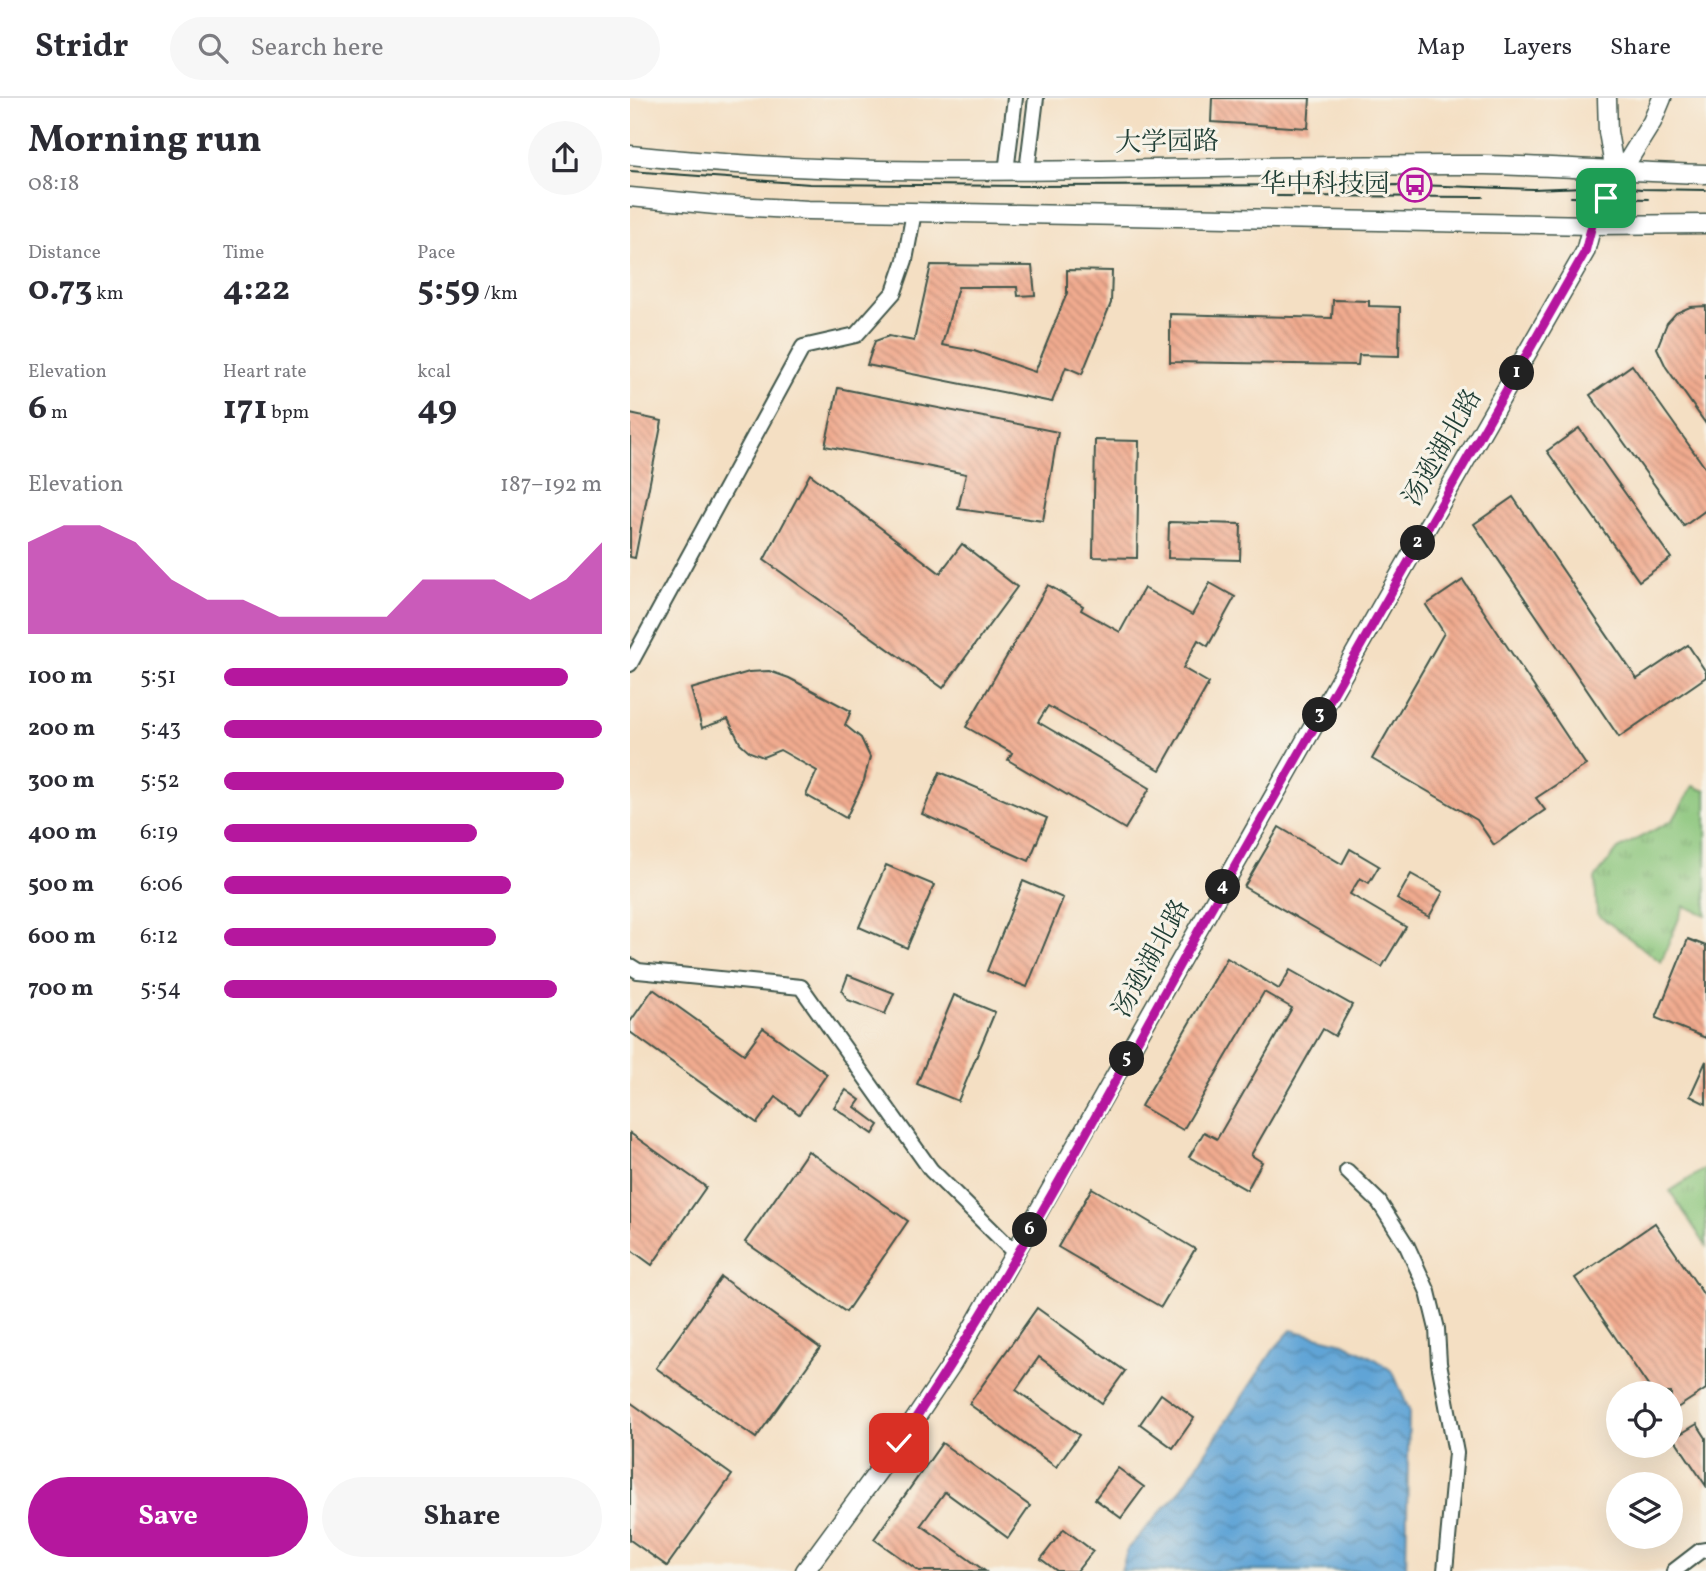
<!DOCTYPE html>
<meta charset="utf-8">
<style>
body{margin:0;font-family:Vollkorn,"Noto Serif SC",serif;background:#f7f7f7;color:#2b2b33;height:100vh;display:flex;flex-direction:column;font-size:26px;white-space:nowrap}
*{box-sizing:border-box;margin:0}
p{font-size:23px;color:#7c7c81}
.icon{flex:none;width:38px;height:38px;fill:none;stroke:currentColor;stroke-width:2;stroke-linecap:round;stroke-linejoin:round}
.map{position:relative;flex:1;overflow:hidden}
.details{display:flex;flex-direction:column;background:#fff;width:630px}
.details>*{flex:none}
.tools{position:absolute;left:976px;top:1283px;display:grid;gap:14px}
.tools a{display:grid;place-items:center;width:77px;height:77px;border-radius:50%;background:#fff;box-shadow:0 7px 28px #0002;font-size:35px}
.pin{position:absolute;display:grid;place-items:center;width:60px;height:60px;color:#fff;margin:-30px;border-radius:14px;box-shadow:0 4px 10px #0006}
.km{position:absolute;width:35px;height:35px;margin:-18px;border-radius:50%;background:#222;color:#fff;font-size:19px;line-height:35px;text-align:center}
.round{display:grid;place-items:center;flex:none;width:74px;height:74px;border-radius:37px;background:#f7f7f7}
.headline{display:flex;align-items:center;justify-content:space-between;height:119px;padding:0 28px}
h1{font-size:38px;font-weight:700;line-height:52px}
.stats{display:grid;grid-template-columns:repeat(3,1fr);gap:10px;height:119px;padding:7px 28px}
.stats div{display:grid;align-content:center}
.stats b{font-size:35px;font-weight:700}
.stats small{font-size:19px;font-weight:400}
.stats p{font-size:19px}
.chart{height:196px;padding:14px 28px}
.chart p{display:flex;justify-content:space-between}
.chart svg{width:100%;height:126px;margin-top:7px;fill:#b5179e;opacity:.7}
.button{display:flex;gap:14px;margin-top:auto;padding:14px 28px}
.button a{flex:1;height:80px;border-radius:42px;background:#b5179e;color:#fff;font-size:28px;font-weight:700;line-height:80px;text-align:center}
.button a+a{background:#f7f7f7;color:#2b2b33}
ul{padding:0 28px;list-style:none;font-size:23px}
li{display:grid;grid-template-columns:112px 84px 1fr;align-items:center;height:52px}
li i{height:18px;border-radius:9px;background:#b5179e}
header{display:flex;align-items:center;gap:42px;box-sizing:border-box;height:98px;padding:0 35px;background:#fff;border-bottom:2px solid #e1e1e2}
header strong{font-size:33px}
nav{display:flex;gap:38px;margin-inline-start:auto;font-size:24px}
.search{width:490px;height:63px;background:#f7f7f7;display:flex;align-items:center;gap:18px;box-sizing:border-box;padding:0 24px;border-radius:38px;color:#7c7c81;font-size:26px}
main{display:flex;flex:1;min-height:0}
.map>svg:first-child{display:block}
.grass{fill:url(#grass-tufts);stroke:#548157;stroke-width:2}
.water{fill:url(#water-waves);stroke:#407085;stroke-width:2}
.building{fill:url(#building-back-hatch)}
.lines{fill:none;stroke-linecap:round;stroke-linejoin:round}
.minor-casing{stroke:#3f5549;stroke-width:18}
.major-casing{stroke:#3f5549;stroke-width:21}
.minor{stroke:#fff;stroke-width:14}
.major{stroke:#fff;stroke-width:18}
.tram{stroke:#1f3d34;stroke-width:2}
.route-casing{stroke:#fff;stroke-width:14}
.route{stroke:#b5179e;stroke-width:9}
.labels{text-anchor:middle;dominant-baseline:central;stroke-width:6;stroke-linejoin:round;paint-order:stroke}
.street-label{font-size:26px;fill:#1f3d34;stroke:#f7f3e8}
.poi-label{font-size:26px;fill:#1f3d34;stroke:#f7f3e8;text-anchor:end}
</style>
<header>
<strong>Stridr</strong>
<div class="search"><svg class="icon" aria-label="search" viewBox="0 0 24 24"><circle cx="10" cy="10" r="6"/><path d="M15 15l6 6"/></svg>Search here</div>
<nav><a>Map</a><a>Layers</a><a>Share</a></nav>
</header>
<main>
<section class="details">
<div class="headline"><div><h1>Morning run</h1><p>08:18</p></div><a class="round"><svg class="icon" aria-label="share" viewBox="0 0 24 24"><path d="M12 15V3M7 8l5-5 5 5M5 13v7h14v-7"/></svg></a></div>
<div class="stats">
<div><p>Distance</p><b>0.73<small> km</small></b></div>
<div><p>Time</p><b>4:22</b></div>
<div><p>Pace</p><b>5:59<small> /km</small></b></div>
</div>
<div class="stats">
<div><p>Elevation</p><b>6<small> m</small></b></div>
<div><p>Heart rate</p><b>171<small> bpm</small></b></div>
<div><p>kcal</p><b>49</b></div>
</div>
<div class="chart"><p><span>Elevation</span>187–192 m</p>
<svg viewBox="0 0 160 44" preserveAspectRatio="none"><path d="M0 44V12L10 6L20 6L30 12L40 25L50 32L60 32L70 38L80 38L90 38L100 38L110 25L120 25L130 25L140 32L150 25L160 12V44z"/></svg>
</div>
<ul>
<li><b>100 m</b>5:51<i style="width:91%"></i></li>
<li><b>200 m</b>5:43<i style="width:100%"></i></li>
<li><b>300 m</b>5:52<i style="width:90%"></i></li>
<li><b>400 m</b>6:19<i style="width:67%"></i></li>
<li><b>500 m</b>6:06<i style="width:76%"></i></li>
<li><b>600 m</b>6:12<i style="width:72%"></i></li>
<li><b>700 m</b>5:54<i style="width:88%"></i></li>
</ul>
<div class="button"><a>Save</a><a>Share</a></div>
</section>
<div class="map">
<svg width="1076" height="1473" viewBox="0 0 1076 1473">
<defs>
<pattern id="grass-tufts" width="24" height="20" patternUnits="userSpaceOnUse" patternTransform="scale(1.75)"><rect width="24" height="20" fill="#89c57a"/><path d="M3 7l-1-3M5 7V3M7 7l1-3M15 17l-1-3M17 17v-4M19 17l1-3" fill="none" stroke="#6fa165"/></pattern>
<pattern id="water-waves" width="16" height="10" patternUnits="userSpaceOnUse" patternTransform="scale(1.75)"><rect width="16" height="10" fill="#61a4d6"/><path d="M0 5q4-4 8 0t8 0" fill="none" stroke="#4f87ae"/></pattern>
<pattern id="building-back-hatch" width="6" height="6" patternUnits="userSpaceOnUse" patternTransform="scale(1.75)"><rect width="6" height="6" fill="#f1ab8f"/><path d="M-1 5l2 2M0 0l6 6M5-1l2 2" fill="none" stroke="#c38c76"/></pattern>
</defs>
<rect width="100%" height="100%" fill="#f7f3e8"/>
<filter id="ink" filterUnits="userSpaceOnUse"><feTurbulence type="fractalNoise" baseFrequency=".0143" numOctaves="2"/><feDisplacementMap in="SourceGraphic" scale="14" xChannelSelector="R" yChannelSelector="G"/><feConvolveMatrix kernelMatrix="1 2 1 2 8 2 1 2 1" color-interpolation-filters="sRGB"/></filter>
<filter id="wash" filterUnits="userSpaceOnUse"><feTurbulence type="fractalNoise" baseFrequency=".00686" numOctaves="4" result="noise"/><feDisplacementMap in="SourceGraphic" scale="28" xChannelSelector="R" yChannelSelector="G"/><feGaussianBlur stdDeviation="1.57" result="paint"/><feColorMatrix in="noise" values="0 0 0 0 0 0 0 0 0 0 0 0 0 0 0 0 0 1.4 0 .05"/><feComposite in="paint" operator="in"/></filter>
<g filter="url(#wash)">
<rect width="100%" height="100%" fill="#f4dfc3"/>
<g class="grass">
<polygon points="1063,688 1076,693 1076,817 1054,808 1031,864 967,816 965,780 988,751 1043,722"/>
<polygon points="1076,1070 1076,1148 1040,1093"/>
</g>
<polygon class="water" points="661,1232 714,1245 747,1262 763,1274 779,1312 776,1473 491,1473 498,1450 550,1393 644,1251"/>
<g id="blocks">
<g class="building">
<polygon points="582,0 680,0 678,30 581,24"/>
<polygon points="301,167 402,168 405,197 388,198 387,189 328,189 312,247 344,253 405,274 437,195 437,172 482,173 481,205 452,276 436,269 422,304 237,267 245,243 259,238 284,243"/>
<polygon points="703,202 739,203 739,208 770,209 769,258 729,257 728,267 540,264 540,216 702,220"/>
<polygon points="1076,208 1076,326 1036,269 1027,250 1037,225 1046,215 1060,209"/>
<polygon points="1002,267 1076,371 1076,412 1054,428 960,297"/>
<polygon points="208,290 428,334 413,423 328,411 336,376 195,348"/>
<polygon points="0,316 32,323 5,460 0,459"/>
<polygon points="949,330 1041,460 1009,483 917,353"/>
<polygon points="465,342 509,343 507,460 463,459"/>
<polygon points="180,376 310,475 332,446 387,489 313,590 134,462"/>
<polygon points="883,399 1007,581 1058,547 1076,574 1076,579 989,639 844,426"/>
<polygon points="539,424 611,426 610,462 538,460"/>
<polygon points="833,482 956,667 906,700 915,712 864,747 847,722 742,661 814,535 796,507"/>
<polygon points="580,485 605,499 578,548 568,542 553,570 579,585 530,672 418,608 408,624 520,690 495,731 378,662 382,655 336,629 418,487 453,508 451,512 490,534 514,490 562,517"/>
<polygon points="139,573 159,580 221,613 215,627 231,640 240,659 234,683 216,720 176,697 187,673 150,652 133,659 120,654 110,645 98,621 72,630 61,591 119,574"/>
<polygon points="310,674 417,720 399,763 292,716"/>
<polygon points="649,729 712,766 720,751 749,768 739,785 730,780 720,796 776,829 752,869 614,789"/>
<polygon points="256,767 304,787 277,850 229,829"/>
<polygon points="781,776 813,794 799,819 767,801"/>
<polygon points="393,783 433,800 397,889 357,873"/>
<polygon points="1058,841 1076,848 1076,940 1026,920"/>
<polygon points="597,860 649,891 660,872 722,907 705,938 693,931 621,1057 632,1064 617,1092 559,1059 574,1034 587,1041 662,910 634,894 553,1032 511,1008"/>
<polygon points="218,877 264,895 255,916 218,902 212,893"/>
<polygon points="23,891 114,956 133,930 197,976 169,1016 146,999 127,1025 0,934 0,924"/>
<polygon points="324,897 365,914 328,1003 287,986"/>
<polygon points="1076,963 1076,1006 1060,998"/>
<polygon points="216,992 230,1002 225,1009 249,1027 243,1036 204,1009"/>
<polygon points="0,1035 76,1089 22,1167 0,1151"/>
<polygon points="178,1053 278,1123 216,1214 115,1144"/>
<polygon points="462,1090 565,1151 531,1209 428,1149"/>
<polygon points="1025,1125 1076,1200 1076,1291 1041,1314 1041,1295 1023,1295 945,1180"/>
<polygon points="91,1179 190,1250 126,1340 26,1270"/>
<polygon points="407,1210 495,1273 472,1305 409,1259 386,1292 449,1337 426,1369 339,1306"/>
<polygon points="531,1296 564,1320 543,1350 510,1326"/>
<polygon points="0,1304 102,1377 37,1468 0,1442"/>
<polygon points="1067,1326 1076,1340 1076,1388 1044,1340"/>
<polygon points="312,1345 400,1408 378,1440 315,1394 291,1427 355,1473 289,1473 244,1441"/>
<polygon points="488,1370 514,1389 491,1420 465,1401"/>
<polygon points="434,1431 463,1453 447,1473 427,1473 411,1461"/>
</g>
</g>
</g>
<g filter="url(#ink)">
<use href="#blocks" fill-opacity="0" stroke="#3f5549" stroke-width="2"/>
<g class="lines">
<defs>
<g id="minor">
<polyline points="397,73 406,0"/>
<polyline points="376,74 385,0"/>
<polyline points="0,566 173,249 226,237 264,194 275,162 284,114"/>
<polyline points="0,868 8,873 171,889 301,1072 386,1156"/>
<polyline points="717,1073 749,1104 777,1148 798,1194 807,1231 809,1265 826,1355 815,1473"/>
<polyline points="1044,1473 1070,1453 1076,1452"/>
</g>
<g id="major">
<polyline points="977,0 978,34 985,74"/>
<path d="M 0,57 C 284,87 570,65 854,67 C 928,68 1002,74 1076,76"/>
<polyline points="0,99 86,107 178,112 962,127 1076,126"/>
<polyline points="175,1473 269,1345 322,1266 750,511 955,154 962,127 976,100 985,74 999,61 1022,24 1032,0"/>
</g>
</defs>
<use href="#minor" class="minor-casing"/>
<use href="#major" class="major-casing"/>
<use href="#minor" class="minor"/>
<use href="#major" class="major"/>
<g class="tram">
<polyline points="0,73 180,86 392,88 785,87 903,91 980,88 1012,91 1076,92"/>
<polyline points="647,98 853,99"/>
<polyline points="941,99 1018,101"/>
</g>
</g>
</g>
<g class="lines" filter="url(#ink)">
<defs>
<path id="route" d="M 269,1345 C 384,1175 479,992 579,814 C 703,593 830,374 955,154 L 962,127 L 976,100"/>
</defs>
<use href="#route" class="route-casing"/>
<use href="#route" class="route"/>
</g>
<defs>
<symbol id="bus-ring" viewBox="-11 -11 22 22"><circle r="9.5" fill="#f7f3e8" stroke="#b5179e" stroke-width="1.5"/><path d="M-5-6H5V4H4V6H2V4H-2V6H-4V4H-5ZM-3.5-4V0h7V-4ZM-3.5 1.2v1.5H-2V1.2ZM2 1.2v1.5H3.5V1.2Z" fill="#b5179e"/></symbol>
</defs>
<g fill-rule="evenodd">
<use href="#bus-ring" x="766" y="68" width="38" height="38"/>
</g>
<g class="labels">
<g class="street-label">
<text transform="translate(537 45) rotate(-1)">大学园路</text>
<text transform="translate(813 350) rotate(-60)">汤逊湖北路</text>
<text transform="translate(522 861) rotate(-61)">汤逊湖北路</text>
</g>
<g class="poi-label">
<text x="760" y="87">华中科技园</text>
</g>
</g>
</svg>
<div class="tools">
<a><svg class="icon" aria-label="locate" viewBox="0 0 24 24"><circle cx="12" cy="12" r="6"/><path d="M12 2v4M12 18v4M2 12h4M18 12h4"/></svg></a>
<a><svg class="icon" aria-label="layers" viewBox="0 0 24 24"><path d="M12 4l9 5-9 5-9-5zM3 14l9 5 9-5"/></svg></a>
</div>
<div class="pin" style="left:976px;top:100px;background:#1e9e55"><svg class="icon" aria-label="arrive" viewBox="0 0 24 24"><path d="M6 21V4h12l-3 4 3 4H6"/></svg></div>
<div class="pin" style="left:269px;top:1345px;background:#d93025"><svg class="icon" aria-label="check" viewBox="0 0 24 24"><path d="M5 12l5 5 9-10"/></svg></div>
<b class="km" style="left:887px;top:275px">1</b>
<b class="km" style="left:788px;top:445px">2</b>
<b class="km" style="left:690px;top:617px">3</b>
<b class="km" style="left:593px;top:789px">4</b>
<b class="km" style="left:497px;top:961px">5</b>
<b class="km" style="left:400px;top:1132px">6</b>
</div>
</main>
